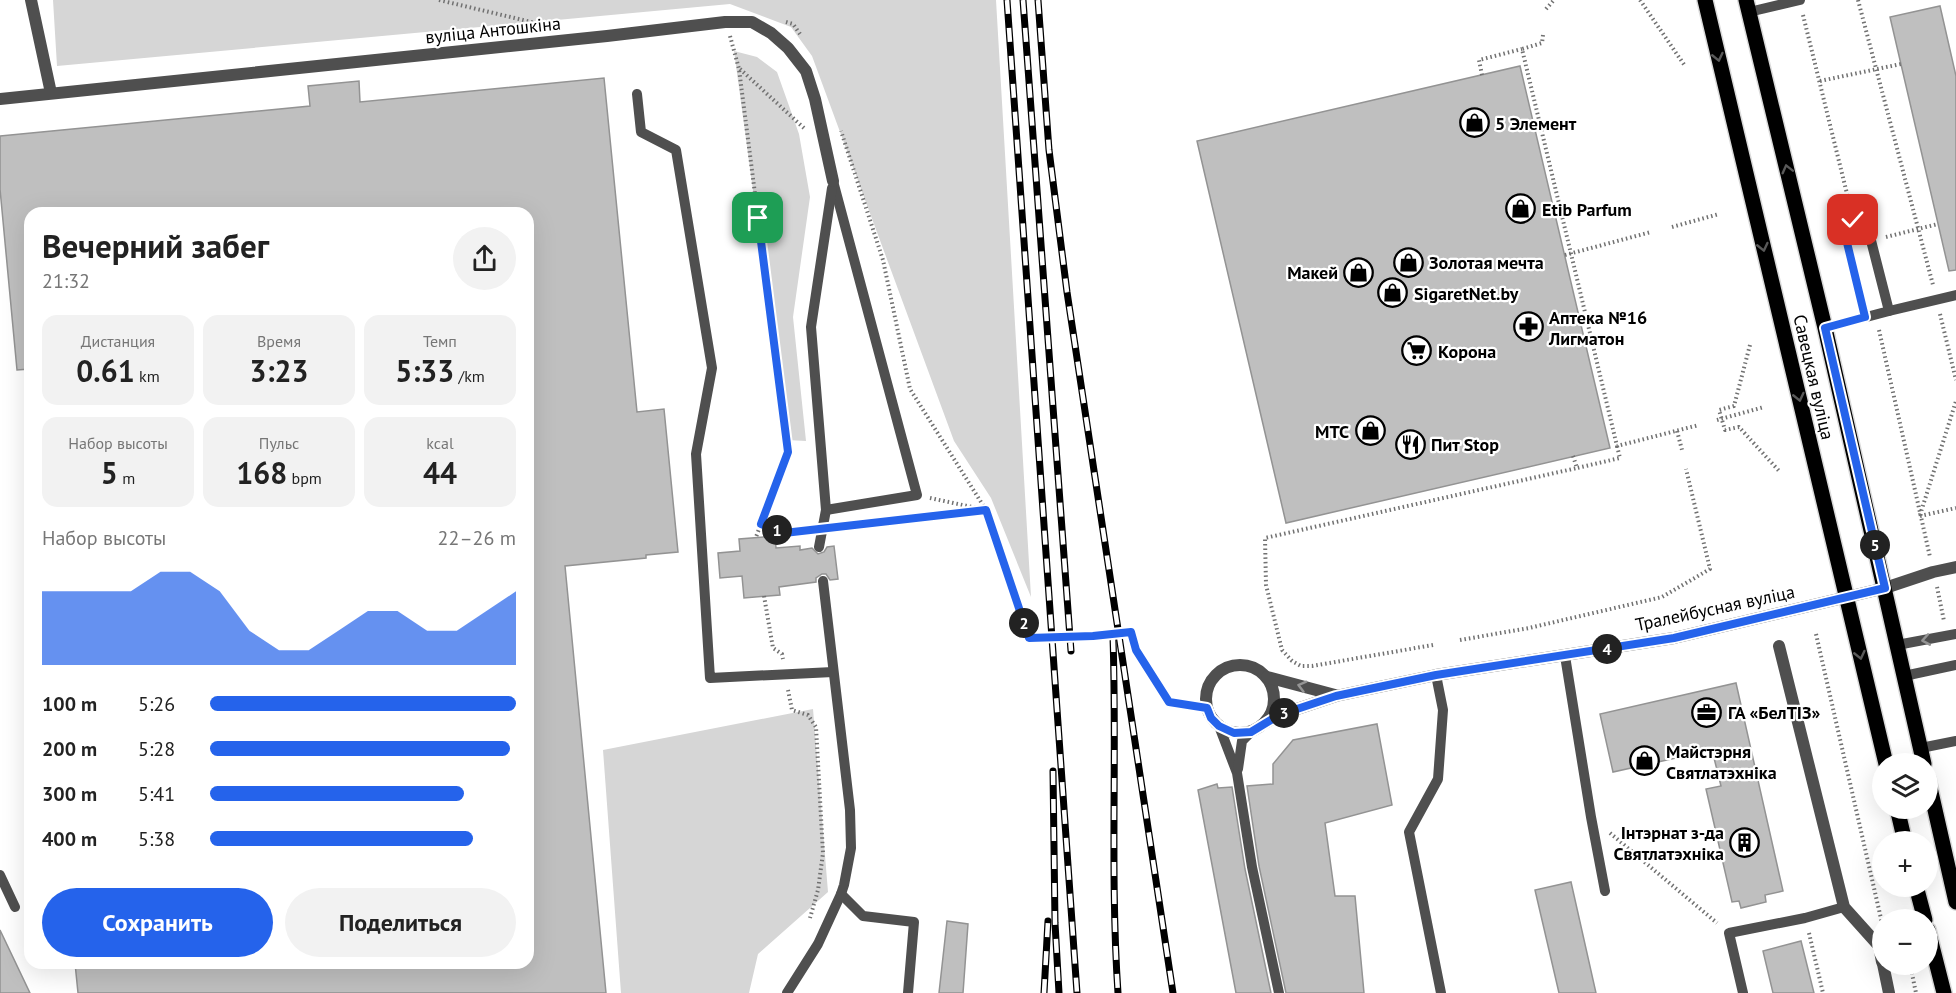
<!DOCTYPE html>
<html lang="ru">
<meta charset="utf-8">
<style>
body{margin:0;font-family:"PT Sans",sans-serif;background:#f2f2f2;color:#222;height:100vh;display:flex;flex-direction:column;font-size:22px;white-space:nowrap}
*{box-sizing:border-box;margin:0}
p{font-size:20px;color:#767676}
.icon{flex:none;width:33px;height:33px;fill:none;stroke:currentColor;stroke-width:2;stroke-linecap:round;stroke-linejoin:round}
.map{position:relative;flex:1;overflow:hidden}
.drawer{position:absolute;left:24px;top:207px;width:510px;height:762px;display:flex;flex-direction:column;background:#fff;border-radius:18px;box-shadow:0 6px 24px #0002}
.drawer>*{flex:none}
.tools{position:absolute;left:1872px;top:753px;display:grid;gap:12px}
.tools a{display:grid;place-items:center;width:66px;height:66px;border-radius:50%;background:#fff;box-shadow:0 6px 24px #0002;font-size:30px}
.pin{position:absolute;display:grid;place-items:center;width:51px;height:51px;color:#fff;margin:-26px;border-radius:12px;box-shadow:0 3px 9px #0006}
.km{position:absolute;width:30px;height:30px;margin:-15px;border-radius:50%;background:#222;color:#fff;font-size:16px;line-height:30px;text-align:center}
.round{display:grid;place-items:center;flex:none;width:63px;height:63px;border-radius:32px;background:#f2f2f2}
.overview{display:flex;align-items:center;justify-content:space-between;height:102px;padding:0 18px}
h1{font-size:33px;font-weight:700;line-height:45px}
.figures{display:grid;grid-template-columns:repeat(3,1fr);gap:9px;height:102px;padding:6px 18px}
.figures div{display:grid;align-content:center;border-radius:15px;background:#f2f2f2;text-align:center}
.figures b{font-size:30px;font-weight:700}
.figures small{font-size:16px;font-weight:400}
.figures p{font-size:16px}
.chart{height:168px;padding:12px 18px}
.chart p{display:flex;justify-content:space-between}
.chart svg{width:100%;height:108px;margin-top:6px;fill:#2563eb;opacity:.7}
.button{display:flex;gap:12px;margin-top:auto;padding:12px 18px}
.button a{flex:1;height:69px;border-radius:36px;background:#2563eb;color:#fff;font-size:24px;font-weight:700;line-height:69px;text-align:center}
.button a+a{background:#f2f2f2;color:#222}
ul{padding:0 18px;list-style:none;font-size:20px}
li{display:grid;grid-template-columns:96px 72px 1fr;align-items:center;height:45px}
li i{height:15px;border-radius:8px;background:#2563eb}
.map>svg:first-child{display:block}
.green{fill:#d6d6d6}
.building{fill:#bfbfbf;stroke:#939393;stroke-width:1.5}
.lines{fill:none;stroke-linecap:round;stroke-linejoin:round}
.primary-casing{stroke:#dbdbdb;stroke-width:18}
.path{stroke:#717171;stroke-width:4;stroke-dasharray:1.5 3;stroke-linecap:butt}
.lane{stroke:#4f4f4f;stroke-width:10}
.street{stroke:#4f4f4f;stroke-width:12}
.primary{stroke:#000;stroke-width:15}
.rail-casing{stroke:#000;stroke-width:7}
.rail{stroke:#fff;stroke-width:4.5;stroke-dasharray:14;stroke-linecap:butt}
.oneway{stroke:#595959}
.oneway2{stroke:#959595}
.route-casing{stroke:#fff;stroke-width:12}
.route{stroke:#2563eb;stroke-width:8}
.labels{text-anchor:middle;dominant-baseline:central;stroke-width:4.5;stroke-linejoin:round;paint-order:stroke}
.street-label{font-size:18px;fill:#000;stroke:#fff}
.poi-label{font-size:18px;font-weight:bold;fill:#000;stroke:#fff;text-anchor:start}
</style>
<div class="map">
<svg width="1956" height="993" viewBox="0 0 1956 993">
<rect width="100%" height="100%" fill="#fff"/>
<g class="green">
<polygon points="53,0 996,0 1031,597 991,498 954,441 812,56 791,27 730,4 57,66"/>
<polygon points="734,51 757,57 777,72 799,134 810,197 793,317 806,441 787,440"/>
<polygon points="813,709 828,892 758,954 749,993 621,993 603,750"/>
</g>
<g class="building">
<polygon points="1940,6 1956,76 1956,270 1949,271 1890,17"/>
<polygon points="1520,66 1610,448 1286,523 1197,141"/>
<polygon points="604,78 637,412 664,409 678,552 646,555 646,558 565,566 606,993 78,993 75,963 528,963 528,213 30,213 30,369 17,370 0,189 0,136 310,106 308,86 359,81 360,102"/>
<polygon points="775,536 776,548 800,546 800,550 812,548 818,554 824,552 827,547 834,546 838,579 830,580 826,574 822,574 816,578 816,582 779,587 780,595 744,598 742,576 720,578 718,553 740,551 739,539"/>
<polygon points="1736,683 1783,891 1765,895 1766,902 1741,908 1739,901 1732,902 1706,789 1721,786 1712,750 1613,772 1600,714"/>
<polygon points="1377,724 1392,805 1325,823 1335,896 1355,896 1364,993 1286,993 1259,866 1247,786 1273,784 1273,764 1293,740"/>
<polygon points="1217,784 1218,788 1232,787 1245,869 1271,993 1236,993 1198,790"/>
<polygon points="1571,882 1596,993 1559,993 1535,890"/>
<polygon points="947,921 968,924 963,993 939,993"/>
<polygon points="0,930 30,993 0,993"/>
<polygon points="1801,941 1814,993 1773,993 1763,951"/>
</g>
<g class="lines">
<defs>
<g id="primary">
<polyline points="1705,0 1886,764"/>
<polyline points="1746,0 1825,328 1924,764"/>
<polyline points="1928,779 1956,902"/>
<polyline points="1897,808 1905,842"/>
<polyline points="1916,886 1925,920"/>
<polyline points="1928,930 1944,993"/>
</g>
</defs>
<use href="#primary" class="primary-casing"/>
<g class="path">
<polyline points="439,0 544,25"/>
<polyline points="1640,0 1685,66"/>
<polyline points="1858,0 1933,285"/>
<polyline points="1546,9 1554,0"/>
<polyline points="1803,15 1850,206"/>
<polyline points="786,22 793,24 800,34"/>
<polyline points="1543,35 1542,43 1522,49 1617,446 1699,425"/>
<polyline points="730,36 739,69 788,452 756,537"/>
<polyline points="740,69 805,129"/>
<polyline points="1482,75 1479,60 1522,49"/>
<polyline points="1820,81 1901,64"/>
<polyline points="1672,227 1719,214"/>
<polyline points="1886,237 1938,224"/>
<polyline points="1565,255 1651,232"/>
<polyline points="1940,314 1956,380"/>
<polyline points="1879,330 1930,557"/>
<polyline points="1750,345 1734,406 1719,410 1725,430 1739,427 1780,472"/>
<polyline points="1717,420 1764,407"/>
<polyline points="1677,431 1682,450"/>
<polyline points="1573,456 1577,468 1620,458 1617,446"/>
<polyline points="930,498 986,510 1029,638 1093,636 1131,632 1136,649 1169,702 1207,708"/>
<polyline points="1920,515 1956,401"/>
<polyline points="1920,516 1956,508"/>
<polyline points="761,524 784,533 807,531"/>
<polyline points="839,528 986,510 910,389 883,260 841,131"/>
<polyline points="1937,587 1944,621"/>
<polyline points="764,596 773,648 782,654 783,659"/>
<polyline points="1816,634 1882,923"/>
<polyline points="1460,640 1529,628 1662,597 1710,569 1686,469"/>
<polyline points="1433,645 1312,666 1301,666 1292,661 1282,650 1266,585 1265,538 1577,468"/>
<polyline points="788,690 792,710 808,715 816,727 823,853 818,890 810,918"/>
<polyline points="1610,833 1717,923"/>
<polyline points="1809,933 1823,993"/>
<polyline points="1910,964 1916,993"/>
</g>
<g class="lane">
<polyline points="1749,12 1800,0"/>
<polyline points="637,94 641,132 676,150 712,368 696,454 710,678 833,672"/>
<polyline points="1889,311 1956,295"/>
<polyline points="1825,328 1889,311 1865,217 1842,222 1865,317"/>
<polyline points="826,510 917,495 833,181"/>
<polyline points="819,547 826,510 811,327 832,188"/>
<polyline points="1897,645 1956,634"/>
<polyline points="1565,656 1591,817 1605,891"/>
<polyline points="1436,675 1443,710 1438,779 1409,832 1441,993"/>
<polyline points="1904,676 1956,665"/>
<polyline points="1219,726 1237,773 1252,867 1279,993"/>
<polyline points="1921,748 1956,741"/>
<polyline points="1238,769 1242,741 1251,732"/>
<polyline points="0,875 15,907"/>
<polyline points="841,894 863,916 914,922 908,993"/>
<polyline points="787,993 818,944 841,894 844,885 851,848 850,810 823,581"/>
<polyline points="1743,993 1729,933 1805,918 1844,907"/>
</g>
<g class="street">
<polyline points="31,0 51,93"/>
<polyline points="0,99 607,36 725,22 752,22 771,33 788,48 806,71 815,99 833,181"/>
<polyline points="1779,646 1844,907 1879,946 1882,962"/>
<circle cx="1240" cy="699" r="34"/>
<polyline points="1267,677 1335,695"/>
<polyline points="1265,723 1279,715 1336,696 1436,675 1674,638 1885,588 1933,572 1956,567"/>
<polyline points="1883,964 1889,993"/>
</g>
<use href="#primary" class="primary"/>
<defs>
<g id="rail">
<polyline points="1007,0 1077,993"/>
<polyline points="1023,0 1071,651"/>
<polyline points="1038,0 1049,150 1067,292 1173,993"/>
<path d="M 1113,638 C 1117,756 1110,875 1118,993"/>
<polyline points="1053,771 1055,923 1059,993"/>
<polyline points="1044,993 1048,921"/>
</g>
</defs>
<use href="#rail" class="rail-casing"/>
<use href="#rail" class="rail"/>
</g>
<defs><path id="oneway-chevron" d="M-2-3.5L2.5 0L-2 3.5" fill="none" stroke-width="1.6" stroke-linecap="round" stroke-linejoin="round" transform="scale(1.5)"/></defs>
<g class="oneway">
<use href="#oneway-chevron" transform="translate(1718 57) rotate(77)"/>
<use href="#oneway-chevron" transform="translate(1787 169) rotate(-104)"/>
<use href="#oneway-chevron" transform="translate(1763 247) rotate(77)"/>
<use href="#oneway-chevron" transform="translate(1799 397) rotate(77)"/>
<use href="#oneway-chevron" transform="translate(1860 655) rotate(77)"/>
</g>
<g class="oneway2">
<use href="#oneway-chevron" transform="translate(1926 640) rotate(170)"/>
<use href="#oneway-chevron" transform="translate(1302 686) rotate(-165)"/>
</g>
<g class="lines">
<defs>
<polyline id="route" points="758,218 788,452 761,524 784,533 986,510 1029,638 1093,636 1131,632 1136,650 1169,702 1207,708 1211,718 1219,726 1234,733 1251,732 1279,715 1336,696 1436,675 1674,638 1885,588 1825,328 1865,317 1842,222 1853,220"/>
</defs>
<use href="#route" class="route-casing"/>
<use href="#route" class="route"/>
</g>
<defs>
<symbol id="shop-ring" viewBox="-11 -11 22 22"><circle r="9.5" fill="#fff" stroke="#000" stroke-width="1.5"/><path d="M-5-2.5h2.3a2.7 3.5 0 0 1 5.4 0H5L5.5 6h-11ZM-1.5-2.5h3a1.5 2.3 0 0 0-3 0Z" fill="#000"/></symbol>
<symbol id="pharmacy-ring" viewBox="-11 -11 22 22"><circle r="9.5" fill="#fff" stroke="#000" stroke-width="1.5"/><path d="M-2-6h4v4h4v4h-4v4h-4v-4h-4v-4h4Z" fill="#000"/></symbol>
<symbol id="supermarket-ring" viewBox="-11 -11 22 22"><circle r="9.5" fill="#fff" stroke="#000" stroke-width="1.5"/><path d="M-6-5.5h2.5l.6 2H6L4.5 2H-2.5L-4.4-4H-6ZM-1.5 3.2a1.3 1.3 0 1 0 .1 0ZM3 3.2a1.3 1.3 0 1 0 .1 0Z" fill="#000"/></symbol>
<symbol id="restaurant-ring" viewBox="-11 -11 22 22"><circle r="9.5" fill="#fff" stroke="#000" stroke-width="1.5"/><path d="M-5-6h1v4h1v-4h1v4h1v-4h1v5L-1.5 .5V6h-2V.5L-5-1ZM5-6V6H3V1.5H1.5Q1.5-4 5-6Z" fill="#000"/></symbol>
<symbol id="office-ring" viewBox="-11 -11 22 22"><circle r="9.5" fill="#fff" stroke="#000" stroke-width="1.5"/><path d="M-6-3h4V-5.5h4V-3h4V5H-6ZM-1-4.5V-3h2v-1.5ZM-6 0V1H6V0Z" fill="#000"/></symbol>
<symbol id="building-ring" viewBox="-11 -11 22 22"><circle r="9.5" fill="#fff" stroke="#000" stroke-width="1.5"/><path d="M-4-6H4V6H1V3H-1V6H-4ZM-2.5-4.3h1.7v1.8h-1.7ZM.8-4.3h1.7v1.8H.8ZM-2.5-1h1.7V.8h-1.7ZM.8-1h1.7V.8H.8Z" fill="#000"/></symbol>
</defs>
<g fill-rule="evenodd">
<use href="#shop-ring" x="1458" y="106" width="33" height="33"/>
<use href="#shop-ring" x="1504" y="192" width="33" height="33"/>
<use href="#shop-ring" x="1392" y="246" width="33" height="33"/>
<use href="#shop-ring" x="1342" y="256" width="33" height="33"/>
<use href="#shop-ring" x="1376" y="276" width="33" height="33"/>
<use href="#pharmacy-ring" x="1512" y="310" width="33" height="33"/>
<use href="#supermarket-ring" x="1400" y="334" width="33" height="33"/>
<use href="#shop-ring" x="1354" y="414" width="33" height="33"/>
<use href="#restaurant-ring" x="1394" y="428" width="33" height="33"/>
<use href="#office-ring" x="1690" y="696" width="33" height="33"/>
<use href="#shop-ring" x="1628" y="744" width="33" height="33"/>
<use href="#building-ring" x="1728" y="826" width="33" height="33"/>
</g>
<g class="labels">
<g class="street-label">
<text transform="translate(493 30) rotate(-6)">вуліца Антошкіна</text>
<text transform="translate(1814 377) rotate(77)">Савецкая вуліца</text>
<text transform="translate(1715 608) rotate(-12)">Тралейбусная вуліца</text>
</g>
<g class="poi-label">
<text x="1495" y="123">5 Элемент</text>
<text x="1542" y="209">Etib Parfum</text>
<text x="1429" y="262">Золотая мечта</text>
<text x="1338" y="272" text-anchor="end">Макей</text>
<text x="1414" y="293">SigaretNet.by</text>
<text x="1549" y="317">Аптека №16<tspan x="1549" dy="21">Лигматон</tspan></text>
<text x="1438" y="351">Корона</text>
<text x="1349" y="431" text-anchor="end">МТС</text>
<text x="1431" y="444">Пит Stop</text>
<text x="1728" y="712">ГА «БелТІЗ»</text>
<text x="1666" y="751">Майстэрня<tspan x="1666" dy="21">Святлатэхніка</tspan></text>
<text x="1724" y="832" text-anchor="end">Інтэрнат з-да<tspan x="1724" dy="21">Святлатэхніка</tspan></text>
</g>
</g>
</svg>
<div class="tools">
<a><svg class="icon" aria-label="layers" viewBox="0 0 24 24"><path d="M12 4l9 5-9 5-9-5zM3 14l9 5 9-5"/></svg></a>
<a>+</a>
<a>−</a>
</div>
<div class="pin" style="left:758px;top:218px;background:#1e9e55"><svg class="icon" aria-label="arrive" viewBox="0 0 24 24"><path d="M6 21V4h12l-3 4 3 4H6"/></svg></div>
<div class="pin" style="left:1853px;top:220px;background:#d93025"><svg class="icon" aria-label="check" viewBox="0 0 24 24"><path d="M5 12l5 5 9-10"/></svg></div>
<b class="km" style="left:777px;top:530px">1</b>
<b class="km" style="left:1024px;top:623px">2</b>
<b class="km" style="left:1284px;top:713px">3</b>
<b class="km" style="left:1607px;top:649px">4</b>
<b class="km" style="left:1875px;top:545px">5</b>
<section class="drawer">
<div class="overview"><div><h1>Вечерний забег</h1><p>21:32</p></div><a class="round"><svg class="icon" aria-label="share" viewBox="0 0 24 24"><path d="M12 15V3M7 8l5-5 5 5M5 13v7h14v-7"/></svg></a></div>
<div class="figures">
<div><p>Дистанция</p><b>0.61<small> km</small></b></div>
<div><p>Время</p><b>3:23</b></div>
<div><p>Темп</p><b>5:33<small> /km</small></b></div>
</div>
<div class="figures">
<div><p>Набор высоты</p><b>5<small> m</small></b></div>
<div><p>Пульс</p><b>168<small> bpm</small></b></div>
<div><p>kcal</p><b>44</b></div>
</div>
<div class="chart"><p><span>Набор высоты</span>22–26 m</p>
<svg viewBox="0 0 160 44" preserveAspectRatio="none"><path d="M0 44V14L10 14L20 14L30 14L40 6L50 6L60 14L70 30L80 38L90 38L100 30L110 22L120 22L130 30L140 30L150 22L160 14V44z"/></svg>
</div>
<ul>
<li><b>100 m</b>5:26<i style="width:100%"></i></li>
<li><b>200 m</b>5:28<i style="width:98%"></i></li>
<li><b>300 m</b>5:41<i style="width:83%"></i></li>
<li><b>400 m</b>5:38<i style="width:86%"></i></li>
</ul>
<div class="button"><a>Сохранить</a><a>Поделиться</a></div>
</section>
</div>
